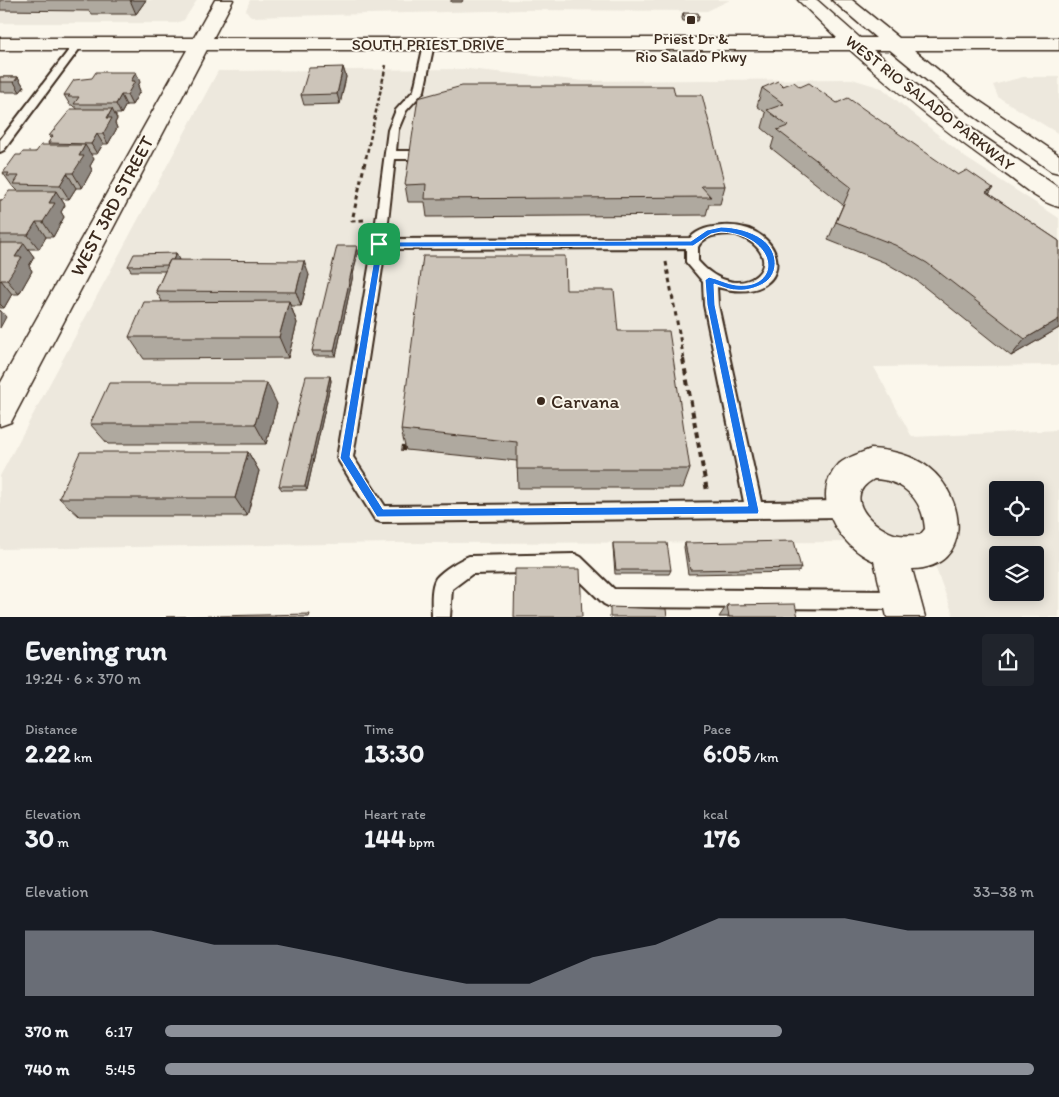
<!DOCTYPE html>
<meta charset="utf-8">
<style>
body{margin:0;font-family:Itim,sans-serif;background:#20242c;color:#f1f3f6;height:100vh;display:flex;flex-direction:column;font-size:19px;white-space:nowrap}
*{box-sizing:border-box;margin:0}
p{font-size:16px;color:#9ea1a6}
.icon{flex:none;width:28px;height:28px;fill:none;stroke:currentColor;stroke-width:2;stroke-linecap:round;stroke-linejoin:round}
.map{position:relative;height:617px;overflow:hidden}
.side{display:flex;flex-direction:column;background:#171b24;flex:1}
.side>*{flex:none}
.tools{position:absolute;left:989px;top:481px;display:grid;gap:10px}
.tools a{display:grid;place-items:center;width:55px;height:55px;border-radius:5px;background:#171b24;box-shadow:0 2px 12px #0003;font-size:25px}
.pin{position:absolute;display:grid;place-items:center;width:42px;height:42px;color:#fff;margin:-21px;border-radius:10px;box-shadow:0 2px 8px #0006}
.round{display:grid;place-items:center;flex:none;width:52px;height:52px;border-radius:5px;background:#20242c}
.head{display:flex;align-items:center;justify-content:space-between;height:85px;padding:0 25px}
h1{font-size:28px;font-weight:700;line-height:38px}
.stats{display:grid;grid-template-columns:repeat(3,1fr);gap:8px;height:85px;padding:5px 25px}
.stats div{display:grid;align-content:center}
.stats b{font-size:25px;font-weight:700}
.stats small{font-size:14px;font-weight:400}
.stats p{font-size:14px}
.chart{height:140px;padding:10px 25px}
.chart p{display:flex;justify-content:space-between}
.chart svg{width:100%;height:90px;margin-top:5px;fill:#8c9099;opacity:.7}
ul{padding:0 25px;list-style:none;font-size:16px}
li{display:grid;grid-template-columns:80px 60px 1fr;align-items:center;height:38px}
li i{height:12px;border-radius:6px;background:#8c9099}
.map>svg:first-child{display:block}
.built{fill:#ede8dd;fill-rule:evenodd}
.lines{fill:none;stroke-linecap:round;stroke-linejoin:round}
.lane-casing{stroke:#3b2a1e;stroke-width:4}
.street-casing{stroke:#3b2a1e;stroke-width:3}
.secondary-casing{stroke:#3b2a1e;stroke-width:3}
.path-far2{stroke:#3b2a1e;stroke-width:2.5;stroke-dasharray:4 2.5;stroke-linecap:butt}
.path-far1{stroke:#3b2a1e;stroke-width:3;stroke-dasharray:4.5 4;stroke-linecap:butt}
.path{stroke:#3b2a1e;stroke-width:4;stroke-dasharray:6 4.5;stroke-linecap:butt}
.lane{fill:#fbf7ec;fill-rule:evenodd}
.street{fill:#fbf7ec;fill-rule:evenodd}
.secondary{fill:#fbf7ec;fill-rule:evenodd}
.wall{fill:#afa99f;stroke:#3b2a1e}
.shaded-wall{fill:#8f8982;stroke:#3b2a1e}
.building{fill:#ccc4b9;stroke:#3b2a1e}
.route{fill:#1a73e8;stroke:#fff;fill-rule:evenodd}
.poi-dot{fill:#3b2a1e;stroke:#fbf7ec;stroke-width:2}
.labels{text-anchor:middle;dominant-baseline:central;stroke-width:4;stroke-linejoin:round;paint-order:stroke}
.far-poi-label{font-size:16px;fill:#3b2a1e;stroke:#fbf7ec}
.far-street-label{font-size:16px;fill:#3b2a1e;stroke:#fbf7ec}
.street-label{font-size:19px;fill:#3b2a1e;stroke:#fbf7ec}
.poi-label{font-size:19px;fill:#3b2a1e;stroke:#fbf7ec;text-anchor:start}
</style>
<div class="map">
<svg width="1059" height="617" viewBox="0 0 1059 617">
<rect width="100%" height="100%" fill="#fbf7ec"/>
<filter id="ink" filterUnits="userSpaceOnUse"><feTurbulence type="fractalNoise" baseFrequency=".02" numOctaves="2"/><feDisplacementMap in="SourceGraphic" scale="10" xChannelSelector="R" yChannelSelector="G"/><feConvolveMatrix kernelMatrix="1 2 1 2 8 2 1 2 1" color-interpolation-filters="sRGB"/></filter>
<g filter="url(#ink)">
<g class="built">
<polygon points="0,0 197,0 184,20 176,23 0,23"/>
<polygon points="250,0 730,0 707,11 523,10 251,17 246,10"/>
<path d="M 468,69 L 584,81 L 852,79 L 882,88 L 966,158 L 1059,218 L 1059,365 L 874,367 L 912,437 L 1059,430 L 1059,617 L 954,617 L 926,542 L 400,543 L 0,549 L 0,476 L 218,71 ZM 998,490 L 1035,490 L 1035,528 L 998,528 ZM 998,555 L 1035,555 L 1035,592 L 998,592 Z"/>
<polygon points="1023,77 1059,77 1059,134 998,97 993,85"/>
</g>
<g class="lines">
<defs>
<g id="lane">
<path d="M 429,41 L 434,44 L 424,91 L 406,111 L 398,130 L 396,151 L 415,151 L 421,155 L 415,159 L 395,159 L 386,239 L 690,238 C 699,229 709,227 722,226 C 792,221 799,309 717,287 L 718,305 L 761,502 L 845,501 L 851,503 L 853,509 L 851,515 L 845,517 L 381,522 L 375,520 L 337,458 L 373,244 L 388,130 L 396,110 L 414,90 L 424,44 ZM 735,234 C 798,257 742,312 698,261 L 698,247 C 706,233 721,235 735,234 ZM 686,248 L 686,262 L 703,282 L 704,305 L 744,502 L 385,506 L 353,457 L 385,249 Z"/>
<polygon points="75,42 83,44 4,150 0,152 0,140"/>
<path d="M 575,554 L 581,557 L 614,589 L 900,591 L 906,594 L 909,600 L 906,606 L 900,609 L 610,607 L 604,604 L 571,572 L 472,574 L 452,589 L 450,617 L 432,617 C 432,607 430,587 436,578 C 443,570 459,560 469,556 Z"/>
</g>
<polygon id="street" points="215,0 233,0 11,422 0,426 0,384"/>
<g id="secondary">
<path d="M 798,0 L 817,0 L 860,38 L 876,38 L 832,0 L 852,0 L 899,38 L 1059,38 L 1059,50 L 914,50 L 960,88 L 1059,155 L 1059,173 L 1051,171 L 946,96 L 890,50 L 873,50 L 968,126 L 1059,188 L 1059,207 C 1039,202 1021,185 1004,173 C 950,135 899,94 850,50 L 0,50 L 0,38 L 837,38 Z"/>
<path d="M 871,449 C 890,450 913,455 929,468 C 966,497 974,568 912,569 L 925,617 L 887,617 L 874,561 C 840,547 807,497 839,464 C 847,457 861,453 871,449 ZM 874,479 C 904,480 923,500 925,529 L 920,535 C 909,535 899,537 889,532 C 866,521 844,495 874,479 Z"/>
</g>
</defs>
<use href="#lane" class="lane-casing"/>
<use href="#street" class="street-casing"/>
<use href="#secondary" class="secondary-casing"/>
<polyline class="path-far2" points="366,158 386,65"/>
<g class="path-far1">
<polyline points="364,220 352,221 366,157"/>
<polyline points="666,262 684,360"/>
</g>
<g class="path">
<polyline points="683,359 707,491"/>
<polyline points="403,451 405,439"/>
</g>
<use href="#lane" class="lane"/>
<use href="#street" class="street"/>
<use href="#secondary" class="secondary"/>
</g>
<g class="wall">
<polygon points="0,0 146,0 136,14 91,14 89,11 0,10"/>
<polygon points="451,0 463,0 462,2 451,2"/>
<polygon points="683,13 699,16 698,21 683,21 682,18"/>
<polygon points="343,67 346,77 340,104 304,105 301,95"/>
<polygon points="0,77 18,77 24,87 20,92 0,92"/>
<polygon points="140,82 138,86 140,91 132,105 126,105 121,114 115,114 117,119 115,123 117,128 108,144 103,144 97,154 90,154 94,159 90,166 92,170 82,188 76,188 69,199 61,199 65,205 61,212 64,217 53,237 46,237 39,249 28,249 34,257 29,266 32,271 19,294 12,294 4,308 0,308 0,200 3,200 18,191 14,187 13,187 3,173 21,155 36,152 49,145 48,143 51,138 49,136 77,109 76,107 74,107 72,105 70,105 64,95"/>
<polygon points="783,86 800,87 837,103 989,194 1059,241 1059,328 1011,356 917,281 886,263 828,240 843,205 771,148 774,138 762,128 766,113 757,106 762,88"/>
<polygon points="675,95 725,186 720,204 709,204 706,215 427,217 425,202 408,202 405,185"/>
<polygon points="357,246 358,251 336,356 314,356 312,351"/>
<polygon points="176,253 179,258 178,260 309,275 301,306 291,306 297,323 288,358 144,359 129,337 162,301 156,291 165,271 131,271 128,266"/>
<polygon points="566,290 618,331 690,469 683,488 518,488 517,461 406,450 401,430"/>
<polygon points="330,376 331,381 307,490 282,490 279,486"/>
<polygon points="277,404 266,444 108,444 90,424"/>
<polygon points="248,452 259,471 247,516 79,516 59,498"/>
<polygon points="613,543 671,570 669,574 615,574 613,547"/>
<polygon points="685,543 801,568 798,572 688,574 684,547"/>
<polygon points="727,605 798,617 719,617"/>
</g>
<g class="shaded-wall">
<polygon points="130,0 146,0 136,14"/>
<polygon points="343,67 346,77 340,104 337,94"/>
<polygon points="136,72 140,82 138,86 140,91 132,105 127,95 131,81"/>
<polygon points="18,77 24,87 20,92 14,82"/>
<polygon points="121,95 126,105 121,114 116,104"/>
<polygon points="112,109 117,119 115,123 117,128 108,144 103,134 107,118"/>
<polygon points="97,134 103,144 97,154 91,144"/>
<polygon points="85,145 94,159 90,166 92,170 82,188 73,173 79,156"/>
<polygon points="67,173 76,188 69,199 60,185"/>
<polygon points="993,188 982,206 986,192"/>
<polygon points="56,191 65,205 61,212 64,217 53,237 43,222 49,203"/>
<polygon points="36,222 46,237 39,249 28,235"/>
<polygon points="24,243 34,257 29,266 32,271 19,294 7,280 15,257"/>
<polygon points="357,246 358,251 336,356 334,351"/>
<polygon points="176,253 179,258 174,270 171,265"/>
<polygon points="304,261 309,275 301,306 296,292"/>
<polygon points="1,280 12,294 4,308 0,304 0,281"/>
<polygon points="289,301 297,323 288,358 279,337"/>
<polygon points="0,310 6,317 0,328"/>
<polygon points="1059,319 1059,328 1011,356 1025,339"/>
<polygon points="330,376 331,381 307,490 305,486"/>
<polygon points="267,383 277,404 266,444 255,424"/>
<polygon points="248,452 259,471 247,516 235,498"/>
</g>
<g class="building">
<polygon points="683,13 698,13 699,16 684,16"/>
<polygon points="343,67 337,94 301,95 309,68"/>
<polygon points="96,72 136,72 131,81 135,81 127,95 121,95 116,104 74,104 79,97 68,97 70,95 64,95 74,80 92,78"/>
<polygon points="0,77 18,77 14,82 0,82"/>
<polygon points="778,81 783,86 794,82 800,87 809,83 837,103 848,98 958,175 967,170 993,188 986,192 1059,241 1059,319 1025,339 927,263 895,245 836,222 851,187 777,130 788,126 767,110 784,104 762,88"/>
<polygon points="462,86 673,86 675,95 702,95 725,186 701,186 711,197 425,199 426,184 405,185 418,98"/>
<polygon points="71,109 112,109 107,118 112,118 103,134 97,134 91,144 48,143 53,136 49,136"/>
<polygon points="41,145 85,145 79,156 84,156 73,173 67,173 60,185 14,184 19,176 7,176 9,173 3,173 16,155 21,155 23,152 36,152"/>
<polygon points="9,191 56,191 49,203 55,203 43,222 36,222 28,235 0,235 0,200 3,200"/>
<polygon points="0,243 24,243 15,257 22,257 7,280 1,280 0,281"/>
<polygon points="337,246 357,246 334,351 312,351"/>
<polygon points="176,253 173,260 170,260 167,265 128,266 134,254"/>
<polygon points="423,256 565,256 566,290 614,290 618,331 669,331 690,469 517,469 517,442 401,430"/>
<polygon points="170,260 304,261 296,292 156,291"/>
<polygon points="289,301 279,337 129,337 144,302"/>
<polygon points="306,376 330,376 305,486 279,486"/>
<polygon points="109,383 267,383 255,424 90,424"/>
<polygon points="80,452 248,452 235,498 59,498"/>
<polygon points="794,541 801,568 690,570 685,543"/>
<polygon points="613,543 667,543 671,570 616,570"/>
<polygon points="515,569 580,569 582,617 514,617"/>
<polygon points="795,604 798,617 729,617 727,605"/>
<polygon points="610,607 666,609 667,617 610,617"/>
<polygon points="310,614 309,617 166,617"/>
</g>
</g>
<path class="route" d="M 721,227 C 734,227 751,231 762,239 C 779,251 781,277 759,286 C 752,289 744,291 736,290 C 729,290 721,286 714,284 L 715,305 L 759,511 L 758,514 L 377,517 L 340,458 L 377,242 L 691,241 L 707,230 ZM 721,232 C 778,235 783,290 736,285 C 727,284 718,279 709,277 L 705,280 L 707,305 L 748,506 L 383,509 L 350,457 L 383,247 L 693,246 L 711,234 Z"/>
<g class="poi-dot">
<rect x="686" y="15" width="10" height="10" rx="2.5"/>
<circle cx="541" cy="401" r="5"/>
</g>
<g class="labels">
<g class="far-poi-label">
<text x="691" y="38">Priest Dr &amp;<tspan x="691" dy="18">Rio Salado Pkwy</tspan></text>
</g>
<g class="far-street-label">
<text x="428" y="44">SOUTH PRIEST DRIVE</text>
<text transform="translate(930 103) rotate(38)">WEST RIO SALADO PARKWAY</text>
</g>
<g class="street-label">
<text transform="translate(112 206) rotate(-62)">WEST 3RD STREET</text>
</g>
<g class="poi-label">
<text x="551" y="401">Carvana</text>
</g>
</g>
</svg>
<div class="tools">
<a><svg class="icon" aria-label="locate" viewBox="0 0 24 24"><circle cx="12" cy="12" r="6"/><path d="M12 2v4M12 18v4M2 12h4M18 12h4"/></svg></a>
<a><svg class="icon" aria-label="layers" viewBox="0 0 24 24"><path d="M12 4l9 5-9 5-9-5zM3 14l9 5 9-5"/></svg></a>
</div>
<div class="pin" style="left:379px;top:244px;background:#1e9e55"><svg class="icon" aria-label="arrive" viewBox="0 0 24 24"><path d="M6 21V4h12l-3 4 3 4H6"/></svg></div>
</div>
<section class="side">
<div class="head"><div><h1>Evening run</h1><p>19:24 · 6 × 370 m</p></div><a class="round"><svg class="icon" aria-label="share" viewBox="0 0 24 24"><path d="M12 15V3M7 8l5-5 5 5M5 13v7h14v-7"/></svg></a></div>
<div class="stats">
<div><p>Distance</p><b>2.22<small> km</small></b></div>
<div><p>Time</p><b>13:30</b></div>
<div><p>Pace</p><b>6:05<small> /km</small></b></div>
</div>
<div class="stats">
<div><p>Elevation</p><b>30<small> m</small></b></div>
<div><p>Heart rate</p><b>144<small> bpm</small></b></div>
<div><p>kcal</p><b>176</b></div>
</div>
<div class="chart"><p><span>Elevation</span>33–38 m</p>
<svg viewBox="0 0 160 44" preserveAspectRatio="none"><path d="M0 44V12L10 12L20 12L30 19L40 19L50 25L60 32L70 38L80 38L90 25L100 19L110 6L120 6L130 6L140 12L150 12L160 12V44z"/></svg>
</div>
<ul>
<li><b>370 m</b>6:17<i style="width:71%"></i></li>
<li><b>740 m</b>5:45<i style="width:100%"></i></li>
</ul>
</section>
